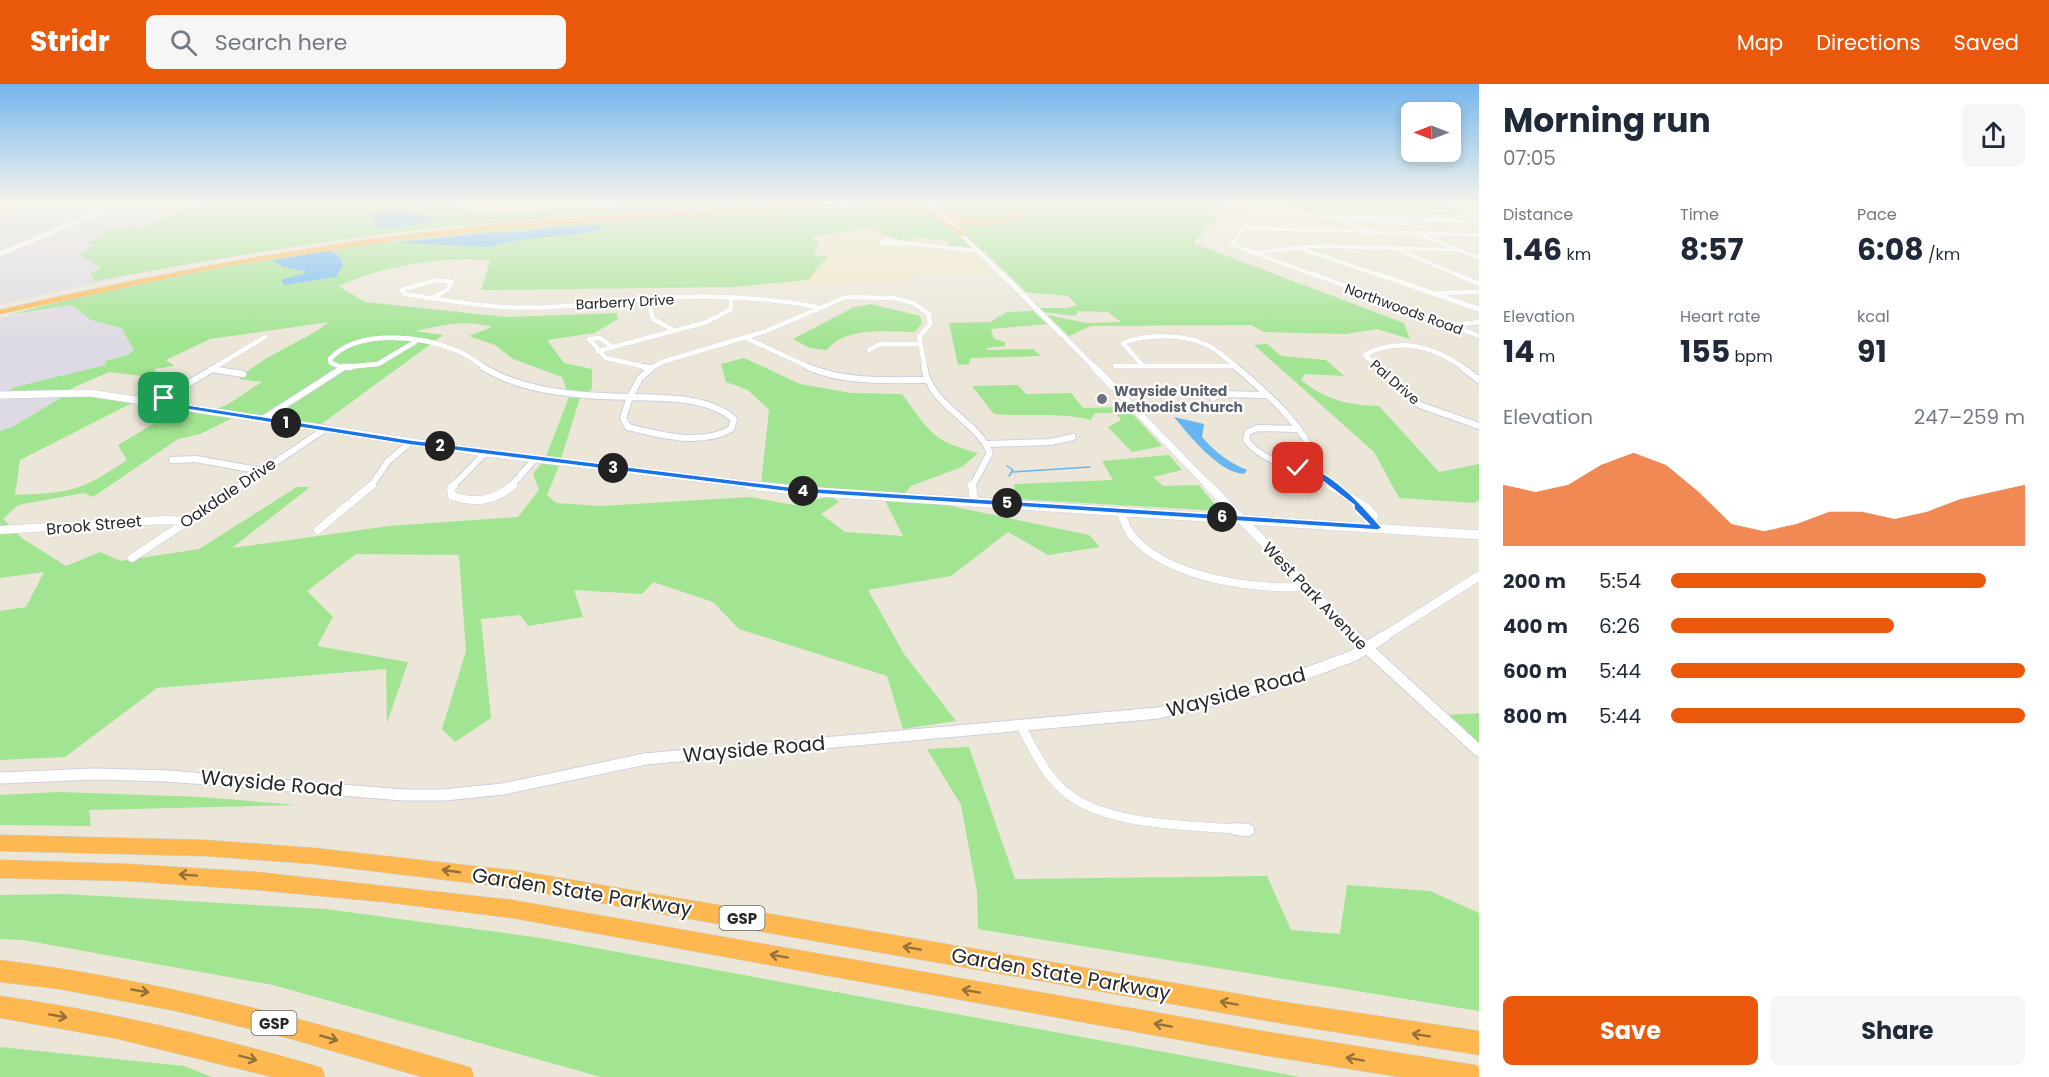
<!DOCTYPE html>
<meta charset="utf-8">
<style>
body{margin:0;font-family:Poppins,sans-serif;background:#f6f6f7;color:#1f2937;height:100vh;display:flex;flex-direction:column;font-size:22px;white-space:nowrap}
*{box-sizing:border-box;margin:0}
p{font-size:20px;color:#747a83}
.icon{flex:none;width:33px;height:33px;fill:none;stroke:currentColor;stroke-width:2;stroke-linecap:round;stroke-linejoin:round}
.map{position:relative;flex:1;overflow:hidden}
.panel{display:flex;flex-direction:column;background:#fff;width:570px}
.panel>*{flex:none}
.needle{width:39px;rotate:270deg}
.buttons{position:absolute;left:1401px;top:18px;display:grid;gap:12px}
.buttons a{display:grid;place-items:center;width:60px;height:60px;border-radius:9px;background:#fff;box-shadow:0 3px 9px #0003;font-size:30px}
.pin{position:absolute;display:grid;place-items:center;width:51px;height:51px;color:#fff;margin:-26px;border-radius:12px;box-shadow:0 3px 9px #0006}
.km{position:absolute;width:30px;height:30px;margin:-15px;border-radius:50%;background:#222;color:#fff;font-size:16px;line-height:30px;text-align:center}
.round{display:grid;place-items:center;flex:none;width:63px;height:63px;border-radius:9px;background:#f6f6f7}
.overview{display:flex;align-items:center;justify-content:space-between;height:102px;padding:0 24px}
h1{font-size:33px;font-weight:700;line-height:45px}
.metrics{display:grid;grid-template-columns:repeat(3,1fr);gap:9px;height:102px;padding:6px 24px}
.metrics div{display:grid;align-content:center}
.metrics b{font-size:30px;font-weight:700}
.metrics small{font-size:16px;font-weight:400}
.metrics p{font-size:16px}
.chart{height:168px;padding:12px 24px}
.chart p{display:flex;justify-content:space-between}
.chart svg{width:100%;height:108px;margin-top:6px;fill:#ea580c;opacity:.7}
.primary-button{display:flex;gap:12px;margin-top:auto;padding:12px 24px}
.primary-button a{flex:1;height:69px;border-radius:9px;background:#ea580c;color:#fff;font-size:24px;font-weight:700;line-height:69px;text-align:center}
.primary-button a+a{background:#f6f6f7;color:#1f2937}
ul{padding:0 24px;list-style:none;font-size:20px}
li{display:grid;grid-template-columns:96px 72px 1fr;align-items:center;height:45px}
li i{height:15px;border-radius:8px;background:#ea580c}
header{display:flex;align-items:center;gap:36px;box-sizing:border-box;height:84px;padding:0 30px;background:#ea580c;color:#fff}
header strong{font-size:28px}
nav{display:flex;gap:33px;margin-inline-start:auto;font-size:21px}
.search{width:420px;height:54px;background:#f6f6f7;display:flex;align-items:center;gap:15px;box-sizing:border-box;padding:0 21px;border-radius:9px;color:#747a83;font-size:22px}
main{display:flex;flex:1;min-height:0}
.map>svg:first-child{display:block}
.industrial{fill:#dedae3}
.education{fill:#eee7c7}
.green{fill:#a1e492;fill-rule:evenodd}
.water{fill:#67b6f2}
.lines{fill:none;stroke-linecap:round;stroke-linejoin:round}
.stream{stroke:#67b6f2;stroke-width:1.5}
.minor-far5-casing{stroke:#cecee2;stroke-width:4.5}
.minor-far4-casing{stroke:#cecee2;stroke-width:5}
.minor-far3-casing{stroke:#cecee2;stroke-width:8}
.minor-far2-casing{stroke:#cecee2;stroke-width:9}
.minor-far1-casing{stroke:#cecee2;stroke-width:10}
.minor-casing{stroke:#cecee2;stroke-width:14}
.tertiary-far4-casing{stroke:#cecee2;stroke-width:5}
.tertiary-far3-casing{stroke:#cecee2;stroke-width:6}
.tertiary-far2-casing{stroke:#cecee2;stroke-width:8}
.tertiary-far1-casing{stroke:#cecee2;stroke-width:10}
.tertiary-casing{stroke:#cecee2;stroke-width:13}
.motorway-casing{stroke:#cbcbcb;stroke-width:1}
.minor-far5{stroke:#fff;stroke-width:4}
.minor-far4{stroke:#fff;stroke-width:4.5}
.minor-far3{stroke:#fff;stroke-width:6}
.minor-far2{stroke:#fff;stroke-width:8}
.minor-far1{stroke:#fff;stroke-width:9}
.minor{stroke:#fff;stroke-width:12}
.tertiary-far4{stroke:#fff;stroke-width:4.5}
.tertiary-far3{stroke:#fff;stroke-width:5}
.tertiary-far2{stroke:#fff;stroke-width:7}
.tertiary-far1{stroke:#fff;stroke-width:9}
.tertiary{stroke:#fff;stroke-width:11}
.motorway{fill:#ffb84f;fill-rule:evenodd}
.oneway{stroke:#94703c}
.route{fill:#1a73e8;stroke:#fff;stroke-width:1.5}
.worship-dot{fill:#6b7280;stroke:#fff;stroke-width:2}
.labels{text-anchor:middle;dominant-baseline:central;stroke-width:4.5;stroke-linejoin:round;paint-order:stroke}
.far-street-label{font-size:14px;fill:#282828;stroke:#fff}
.far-worship-label{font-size:14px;font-weight:bold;fill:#5b616d;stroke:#fff;text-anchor:start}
.shield{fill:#fff;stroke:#686868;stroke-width:1.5}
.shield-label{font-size:15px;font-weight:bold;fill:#282828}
.street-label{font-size:16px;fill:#282828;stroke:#fff}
.near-street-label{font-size:20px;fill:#282828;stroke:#fff}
</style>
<header>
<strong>Stridr</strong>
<div class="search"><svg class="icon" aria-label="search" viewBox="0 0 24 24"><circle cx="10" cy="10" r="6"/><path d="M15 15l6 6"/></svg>Search here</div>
<nav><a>Map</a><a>Directions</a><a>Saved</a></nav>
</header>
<main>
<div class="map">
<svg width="1479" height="993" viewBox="0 0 1479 993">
<rect width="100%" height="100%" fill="#ebe6d8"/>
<g class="industrial">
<polygon points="27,119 218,119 174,129 146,142 114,144 101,154 87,159 95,160 81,170 101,183 90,190 95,196 133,191 0,220 0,130"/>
<polygon points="71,221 91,236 121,244 134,266 128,271 105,277 106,280 92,286 15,303 8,307 69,309 14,342 0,347 0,234"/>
</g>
<polygon class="education" points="787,126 932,128 959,140 998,138 985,168 977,165 971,167 992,190 925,190 901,198 733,203"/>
<g class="green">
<path d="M 218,119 L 434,119 L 419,124 L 445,120 L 467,124 L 470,129 C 501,130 529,128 559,125 C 586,123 612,125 638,119 L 785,119 C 663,127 541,133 419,146 C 307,158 195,179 84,199 L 95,196 L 90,190 L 101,183 L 80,171 L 94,160 L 85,159 L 106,151 L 102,149 L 114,144 L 146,142 L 174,129 Z"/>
<path d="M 899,119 L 996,119 L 1012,124 L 1015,129 C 985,147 947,128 916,124 C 893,120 869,123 846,123 Z"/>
<path d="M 1008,119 L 1227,119 L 1225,123 L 1217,122 L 1209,130 L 1218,133 L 1193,159 L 1404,239 L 1410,255 L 1377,245 L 1346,250 L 1264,248 L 1251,241 L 1091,242 L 1069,252 L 1047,231 L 1087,239 L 1121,238 L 1108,228 L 1079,227 L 1075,232 L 1043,228 L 1040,224 L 1067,224 L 1077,221 L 1068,212 L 1026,208 L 985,168 L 944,163 L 951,157 L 915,153 L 913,159 L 895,155 L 870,144 L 811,153 L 819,160 L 813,171 L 828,172 L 808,196 L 733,203 L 481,206 L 490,177 C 450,170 374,184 339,202 L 365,218 L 506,233 L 617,229 L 618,235 L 594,249 L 547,256 L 564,279 L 592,285 L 592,305 L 580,314 L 560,378 L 545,375 L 569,313 L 562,293 L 513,275 L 495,261 L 469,252 L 492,243 C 467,235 440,241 415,247 L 443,251 L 316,344 L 239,331 L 200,350 L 178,355 L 93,413 L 84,409 L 18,421 L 3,435 L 23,455 L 66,482 L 100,468 L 121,477 L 199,465 L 297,403 L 310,403 L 232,464 L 389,442 L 518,433 L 539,406 L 533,390 L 542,379 L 559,382 L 547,411 L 556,419 L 600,422 L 750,413 L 794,421 L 831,412 L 839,418 L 821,430 L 845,448 L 903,452 L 882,411 L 761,400 L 769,326 L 748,306 L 726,298 L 721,280 L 744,274 L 800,300 L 851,309 L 902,310 C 930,348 932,357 978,369 L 962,383 L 911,402 L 903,412 L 1089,451 L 1100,463 L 1048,471 L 1008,448 L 951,492 L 868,506 L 904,570 L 956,637 L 903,645 L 887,592 L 739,545 L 713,518 L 653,498 L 642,510 L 574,506 L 583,533 L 528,542 L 520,531 L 481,535 L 491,634 L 455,658 L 442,645 L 466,567 L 459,471 L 356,470 L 307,507 L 333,533 L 317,562 L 408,578 L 387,639 L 386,585 L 157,604 L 65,673 L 0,676 L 0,527 L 26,523 L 44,488 L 0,494 L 0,347 L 14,342 L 69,309 L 134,318 L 20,376 L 15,411 C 69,409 82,407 127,376 L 118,361 L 178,325 C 221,332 227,320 262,298 L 239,295 C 264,270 301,260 329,238 L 210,255 L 166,276 L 174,282 L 154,285 L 160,293 L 146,296 L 150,293 L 109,288 L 61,309 L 6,308 L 15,303 L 106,281 L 105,277 L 128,271 L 134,266 L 121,244 L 91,236 L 71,221 L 9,231 C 257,162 513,141 769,127 C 817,125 866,120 914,125 C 930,126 942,136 957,139 C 976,144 1006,139 1023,131 L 1023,125 ZM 584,141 L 606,143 C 569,156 528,150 492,163 L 397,159 L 485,149 L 509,149 ZM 333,167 L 331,169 L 339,171 L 343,181 L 336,193 L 284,201 L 281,196 L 309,188 L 282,183 L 273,176 Z"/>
<polygon points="1286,119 1442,119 1471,131 1306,127"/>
<path d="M 871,220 L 920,232 L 922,240 L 914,248 C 886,248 846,242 827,266 L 810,264 L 793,255 L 854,223 Z"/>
<polygon points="1033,227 1047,240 991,245 994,255 1005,258 1005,262 986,264 988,266 1033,265 1041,272 971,274 969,280 958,281 949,239 990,238 1007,228"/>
<path d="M 1267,260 L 1281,272 L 1326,276 L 1344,292 L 1305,290 L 1301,296 C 1326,316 1347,321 1379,322 L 1439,388 L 1479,380 L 1479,416 L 1474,419 L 1399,414 L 1374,368 L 1254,261 Z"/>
<path d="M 1018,301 L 1026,310 L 1071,309 L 1083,324 L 1126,323 L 1162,362 L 1132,368 L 1108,343 L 1121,336 L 1116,329 L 1095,329 L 1091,336 C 1058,328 1027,333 994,330 L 972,302 Z"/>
<polygon points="1169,371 1182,386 1153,393 1163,402 1199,401 1220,427 1016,415 1014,400 1113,396 1102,377"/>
<polygon points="1479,629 1479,660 1446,631"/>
<polygon points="969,663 1015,795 1267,792 1291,846 1340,850 1347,801 1430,807 1479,829 1479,927 978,845 977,808 961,721 927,665"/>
<polygon points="58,708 202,713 297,721 89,726 91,742 0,741 0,711"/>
<polygon points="65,810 325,825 541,854 1300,993 601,993 273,901 23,856 0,855 0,811"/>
<polygon points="0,963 184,982 212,993 0,993"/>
</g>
<g class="water">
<polygon points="391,124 420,131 439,133 426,139 380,145 370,133 378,127"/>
<path d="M 584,141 L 606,143 C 571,156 528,150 492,163 L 395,159 L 485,149 L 509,149 Z"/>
<polygon points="335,166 331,169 339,171 343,181 336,193 284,201 281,196 308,188 282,183 272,176"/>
<path d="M 1174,333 L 1204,340 L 1202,353 C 1216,369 1228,378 1247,386 L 1244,390 C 1218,388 1190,352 1174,333 Z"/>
</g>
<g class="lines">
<g class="stream">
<polyline points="1007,382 1013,386 1009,392"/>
<polyline points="1013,388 1090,383"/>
</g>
<defs>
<g id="minor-far5">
<polyline points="1283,120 1256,121 1245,144 1231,160 1317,192"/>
<polyline points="478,127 613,119"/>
<polyline points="1251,131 1479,137"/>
<polyline points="1340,134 1364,147"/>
<polyline points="1245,144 1479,151"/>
<polyline points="1421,151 1479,174"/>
<polygon points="885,156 913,160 882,159"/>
<polyline points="913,160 979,167"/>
<polyline points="1302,165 1381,192"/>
<polyline points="1399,166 1460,192"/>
<polyline points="1252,169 1315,162 1458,166"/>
</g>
<g id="minor-far4">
<polyline points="1313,190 1479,252"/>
<polyline points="1377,190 1479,225"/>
<polyline points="1456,190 1479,200"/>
<polyline points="1439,209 1479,208"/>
<path d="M 432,214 L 447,206 L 452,198 L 436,196 L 401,206 L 404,210 C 437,215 470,221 503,223 C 556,226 610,217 663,214 C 715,211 765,213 817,223"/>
<polyline points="647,215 653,235 675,247"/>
<polyline points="1454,241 1479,238"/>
<polyline points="746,254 811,284"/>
<polyline points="612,263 600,254 589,255 606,274 650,284"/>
<polyline points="869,266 880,260 920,260"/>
<polyline points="598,267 707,238 731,225 731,213"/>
<polyline points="1115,282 1232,282"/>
<path d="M 1143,282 L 1123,259 C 1148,249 1188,250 1211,263 C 1221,269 1229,277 1238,284"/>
<polyline points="346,283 378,280 415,258"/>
<polyline points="213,284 265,253"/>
<path d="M 344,284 L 331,279 L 330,275 C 358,244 423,252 458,267 C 468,271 477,278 485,284"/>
<polyline points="651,284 662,278 766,247 846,213 894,214 913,219 929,230 930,240 919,253 925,284"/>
<path d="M 1379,284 L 1365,271 C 1398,252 1435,263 1464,284"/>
</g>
<g id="minor-far3">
<polyline points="346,283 350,283"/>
<path d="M 483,283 C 524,309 583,312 630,313"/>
<polyline points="644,283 650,284"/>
<path d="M 808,283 C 845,299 888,296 928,296"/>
<path d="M 924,283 C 931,323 977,336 990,369 L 972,402"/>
<path d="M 1236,283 C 1265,308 1305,341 1316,379 L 1311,385 L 1332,402"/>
<polyline points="1378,283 1420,321 1479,342"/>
<polyline points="1462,283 1479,296"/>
<polyline points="211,285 243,290"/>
<path d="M 630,313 C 664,314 707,312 734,335 L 731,345 C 701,362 659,351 628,343 L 623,334 Z"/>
<polyline points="630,313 640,294 653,283"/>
<polyline points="1213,314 1219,310 1267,311"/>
<polyline points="157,318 216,283"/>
<polyline points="263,335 344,283"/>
<path d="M 1296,345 L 1258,344 L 1248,348 L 1246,356 C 1262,376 1286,383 1311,385"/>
<polyline points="987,360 1051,358 1073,353"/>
<polyline points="172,376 196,375 262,387"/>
<polyline points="240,402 325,345"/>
<polyline points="371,402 388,377 411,358"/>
<polyline points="453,402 485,369"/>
<polyline points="511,402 535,375"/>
</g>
<g id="minor-far2">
<path d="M 454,401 L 451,404 L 452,412 C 475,419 494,418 513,401"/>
<polyline points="972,401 974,417"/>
<polyline points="1330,401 1367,424 1374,432 1372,436"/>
<polyline points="1358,421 1373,438"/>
<path d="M 1120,427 C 1124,435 1126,445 1132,452 C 1169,495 1253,505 1306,503"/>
<polyline points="0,446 164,436 187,437"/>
<polyline points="318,446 372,401"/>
<polyline points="132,474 242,401"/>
</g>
<path id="minor-far1" d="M 1021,642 C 1034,667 1048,697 1072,713 C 1116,743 1196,741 1248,746"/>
<polyline id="minor" points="1236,745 1248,746"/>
<g id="tertiary-far4">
<polyline points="930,119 1003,192"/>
<polyline points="1448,119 1479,132"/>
<polyline points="0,170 121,119"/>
</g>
<polyline id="tertiary-far3" points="1002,190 1095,284"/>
<g id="tertiary-far2">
<polyline points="1094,283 1209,402"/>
<polyline points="0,311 90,309 485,369 762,402"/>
</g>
<g id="tertiary-far1">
<polyline points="749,401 803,407 1479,451"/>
<polyline points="1208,401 1356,553"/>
<polyline points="1383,553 1479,492"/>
</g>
<g id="tertiary">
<polyline points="1354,552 1479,667"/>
<polyline points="0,694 94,690 168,692 403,711 444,711 503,705 645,675 1158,629 1272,602 1353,572 1385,552"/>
</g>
<g id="motorway">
<path d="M 838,119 L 870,119 L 558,140 L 398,156 L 226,182 L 0,230 L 0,226 C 150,191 301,162 454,145 C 582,131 710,127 838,119 Z"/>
<path d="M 1001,119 L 1019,123 L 1023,130 C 1001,147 961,144 940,127 L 945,126 C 967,139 994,142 1017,129 L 1015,125 Z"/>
<polygon points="898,121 932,126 966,151 961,152 928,128 898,125 855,124"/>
<polygon points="0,751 205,756 314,764 520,787 1291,919 1479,947 1479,971 1291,941 520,805 314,780 205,772 0,767"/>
<polygon points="0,776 129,780 257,788 512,816 1268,948 1475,981 1479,983 1479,993 1400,993 1268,972 512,834 384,818 257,806 129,797 0,794"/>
<path d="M 0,876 C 159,896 309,936 462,981 L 471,984 L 474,993 L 422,993 L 291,955 L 176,927 L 59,905 L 0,898 Z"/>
<path d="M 0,912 C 106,927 210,951 313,981 L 322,984 L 325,993 L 272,993 L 118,955 L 0,934 Z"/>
</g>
</defs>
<use href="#minor-far5" class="minor-far5-casing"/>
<use href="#minor-far4" class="minor-far4-casing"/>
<use href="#minor-far3" class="minor-far3-casing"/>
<use href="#minor-far2" class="minor-far2-casing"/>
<use href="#minor-far1" class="minor-far1-casing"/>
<use href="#minor" class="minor-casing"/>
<use href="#tertiary-far4" class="tertiary-far4-casing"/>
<use href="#tertiary-far3" class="tertiary-far3-casing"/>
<use href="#tertiary-far2" class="tertiary-far2-casing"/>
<use href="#tertiary-far1" class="tertiary-far1-casing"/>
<use href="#tertiary" class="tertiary-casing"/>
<use href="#motorway" class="motorway-casing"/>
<use href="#minor-far5" class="minor-far5"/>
<use href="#minor-far4" class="minor-far4"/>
<use href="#minor-far3" class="minor-far3"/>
<use href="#minor-far2" class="minor-far2"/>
<use href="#minor-far1" class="minor-far1"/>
<use href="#minor" class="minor"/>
<use href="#tertiary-far4" class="tertiary-far4"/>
<use href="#tertiary-far3" class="tertiary-far3"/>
<use href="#tertiary-far2" class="tertiary-far2"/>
<use href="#tertiary-far1" class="tertiary-far1"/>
<use href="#tertiary" class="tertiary"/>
<use href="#motorway" class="motorway"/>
</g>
<defs><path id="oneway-shaft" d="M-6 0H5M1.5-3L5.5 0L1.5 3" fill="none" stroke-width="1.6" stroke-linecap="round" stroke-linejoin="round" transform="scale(1.5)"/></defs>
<g class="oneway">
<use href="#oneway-shaft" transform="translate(451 787) rotate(-172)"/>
<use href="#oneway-shaft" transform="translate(188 791) rotate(-176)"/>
<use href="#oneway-shaft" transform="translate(912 864) rotate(-170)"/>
<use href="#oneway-shaft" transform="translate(779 872) rotate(-170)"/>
<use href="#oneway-shaft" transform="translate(140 907) rotate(10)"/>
<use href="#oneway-shaft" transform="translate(971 907) rotate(-170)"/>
<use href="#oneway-shaft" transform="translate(1229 919) rotate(-170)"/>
<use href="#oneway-shaft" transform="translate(58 932) rotate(10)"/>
<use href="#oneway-shaft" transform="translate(1163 941) rotate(-170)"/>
<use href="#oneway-shaft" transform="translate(1421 951) rotate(-171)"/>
<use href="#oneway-shaft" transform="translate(329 954) rotate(16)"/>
<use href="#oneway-shaft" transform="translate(248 974) rotate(15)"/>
<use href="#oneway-shaft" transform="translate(1355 975) rotate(-170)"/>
</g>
<linearGradient id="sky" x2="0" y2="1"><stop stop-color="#74b5ec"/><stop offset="0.46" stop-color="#f6f4ed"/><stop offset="1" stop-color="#f6f4ed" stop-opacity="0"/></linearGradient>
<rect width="1479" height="258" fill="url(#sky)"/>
<path class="route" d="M 164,311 L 167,314 L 163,317 L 411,356 L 791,403 L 1369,440 L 1354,425 L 1354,421 L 1309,387 L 1294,384 L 1311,383 C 1338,394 1364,423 1382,444 L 1378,446 L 791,408 L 411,361 L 154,320 L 154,317 Z"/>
<circle class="worship-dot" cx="1102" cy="315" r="6"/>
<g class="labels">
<g class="far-street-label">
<text transform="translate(625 218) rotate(-3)">Barberry Drive</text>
<text transform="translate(1404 225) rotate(20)">Northwoods Road</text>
<text transform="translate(1395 298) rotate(41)">Pal Drive</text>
</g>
<g class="far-worship-label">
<text x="1114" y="307">Wayside United<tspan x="1114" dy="16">Methodist Church</tspan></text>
</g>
<g class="shield">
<rect x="719.5" y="822" width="45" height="24" rx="4.5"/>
<rect x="251.5" y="927" width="45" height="24" rx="4.5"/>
</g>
<g class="shield-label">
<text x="742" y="834">GSP</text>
<text x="274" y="939">GSP</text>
</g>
<g class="street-label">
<text transform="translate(228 409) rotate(-34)">Oakdale Drive</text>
<text transform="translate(94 441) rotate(-5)">Brook Street</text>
<text transform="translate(1315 512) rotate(46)">West Park Avenue</text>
</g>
<g class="near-street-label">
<text transform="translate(1236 608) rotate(-15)">Wayside Road</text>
<text transform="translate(754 665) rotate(-5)">Wayside Road</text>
<text transform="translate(272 699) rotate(5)">Wayside Road</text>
<text transform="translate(582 808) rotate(9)">Garden State Parkway</text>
<text transform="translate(1061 890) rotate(10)">Garden State Parkway</text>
</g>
</g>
</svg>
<div class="buttons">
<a><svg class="needle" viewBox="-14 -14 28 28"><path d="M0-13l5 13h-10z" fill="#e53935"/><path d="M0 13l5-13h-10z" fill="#747a83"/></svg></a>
</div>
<div class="pin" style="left:164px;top:314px;background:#1e9e55"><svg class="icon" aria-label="arrive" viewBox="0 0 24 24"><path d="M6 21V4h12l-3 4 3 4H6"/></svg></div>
<div class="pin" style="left:1298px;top:384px;background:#d93025"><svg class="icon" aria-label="check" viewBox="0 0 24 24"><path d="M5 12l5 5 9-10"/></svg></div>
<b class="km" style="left:286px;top:339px">1</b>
<b class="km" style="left:440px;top:362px">2</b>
<b class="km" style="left:613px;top:384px">3</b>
<b class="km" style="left:803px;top:407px">4</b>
<b class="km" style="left:1007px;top:419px">5</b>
<b class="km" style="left:1222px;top:433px">6</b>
</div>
<section class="panel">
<div class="overview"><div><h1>Morning run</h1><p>07:05</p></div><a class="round"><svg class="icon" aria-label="share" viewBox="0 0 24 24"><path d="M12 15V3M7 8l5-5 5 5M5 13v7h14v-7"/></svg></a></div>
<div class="metrics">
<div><p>Distance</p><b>1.46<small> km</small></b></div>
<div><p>Time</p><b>8:57</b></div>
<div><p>Pace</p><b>6:08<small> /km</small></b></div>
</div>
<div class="metrics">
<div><p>Elevation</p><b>14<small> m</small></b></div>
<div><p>Heart rate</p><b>155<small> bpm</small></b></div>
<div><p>kcal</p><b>91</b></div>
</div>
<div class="chart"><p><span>Elevation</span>247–259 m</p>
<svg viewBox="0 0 160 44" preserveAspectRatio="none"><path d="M0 44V19L10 22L20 19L30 11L40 6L50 11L60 22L70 35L80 38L90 35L100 30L110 30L120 33L130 30L140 25L150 22L160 19V44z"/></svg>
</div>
<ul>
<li><b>200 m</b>5:54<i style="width:89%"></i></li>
<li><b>400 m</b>6:26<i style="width:63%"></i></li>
<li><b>600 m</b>5:44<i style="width:100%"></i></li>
<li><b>800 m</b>5:44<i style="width:100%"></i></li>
</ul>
<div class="primary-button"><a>Save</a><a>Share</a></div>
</section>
</main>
